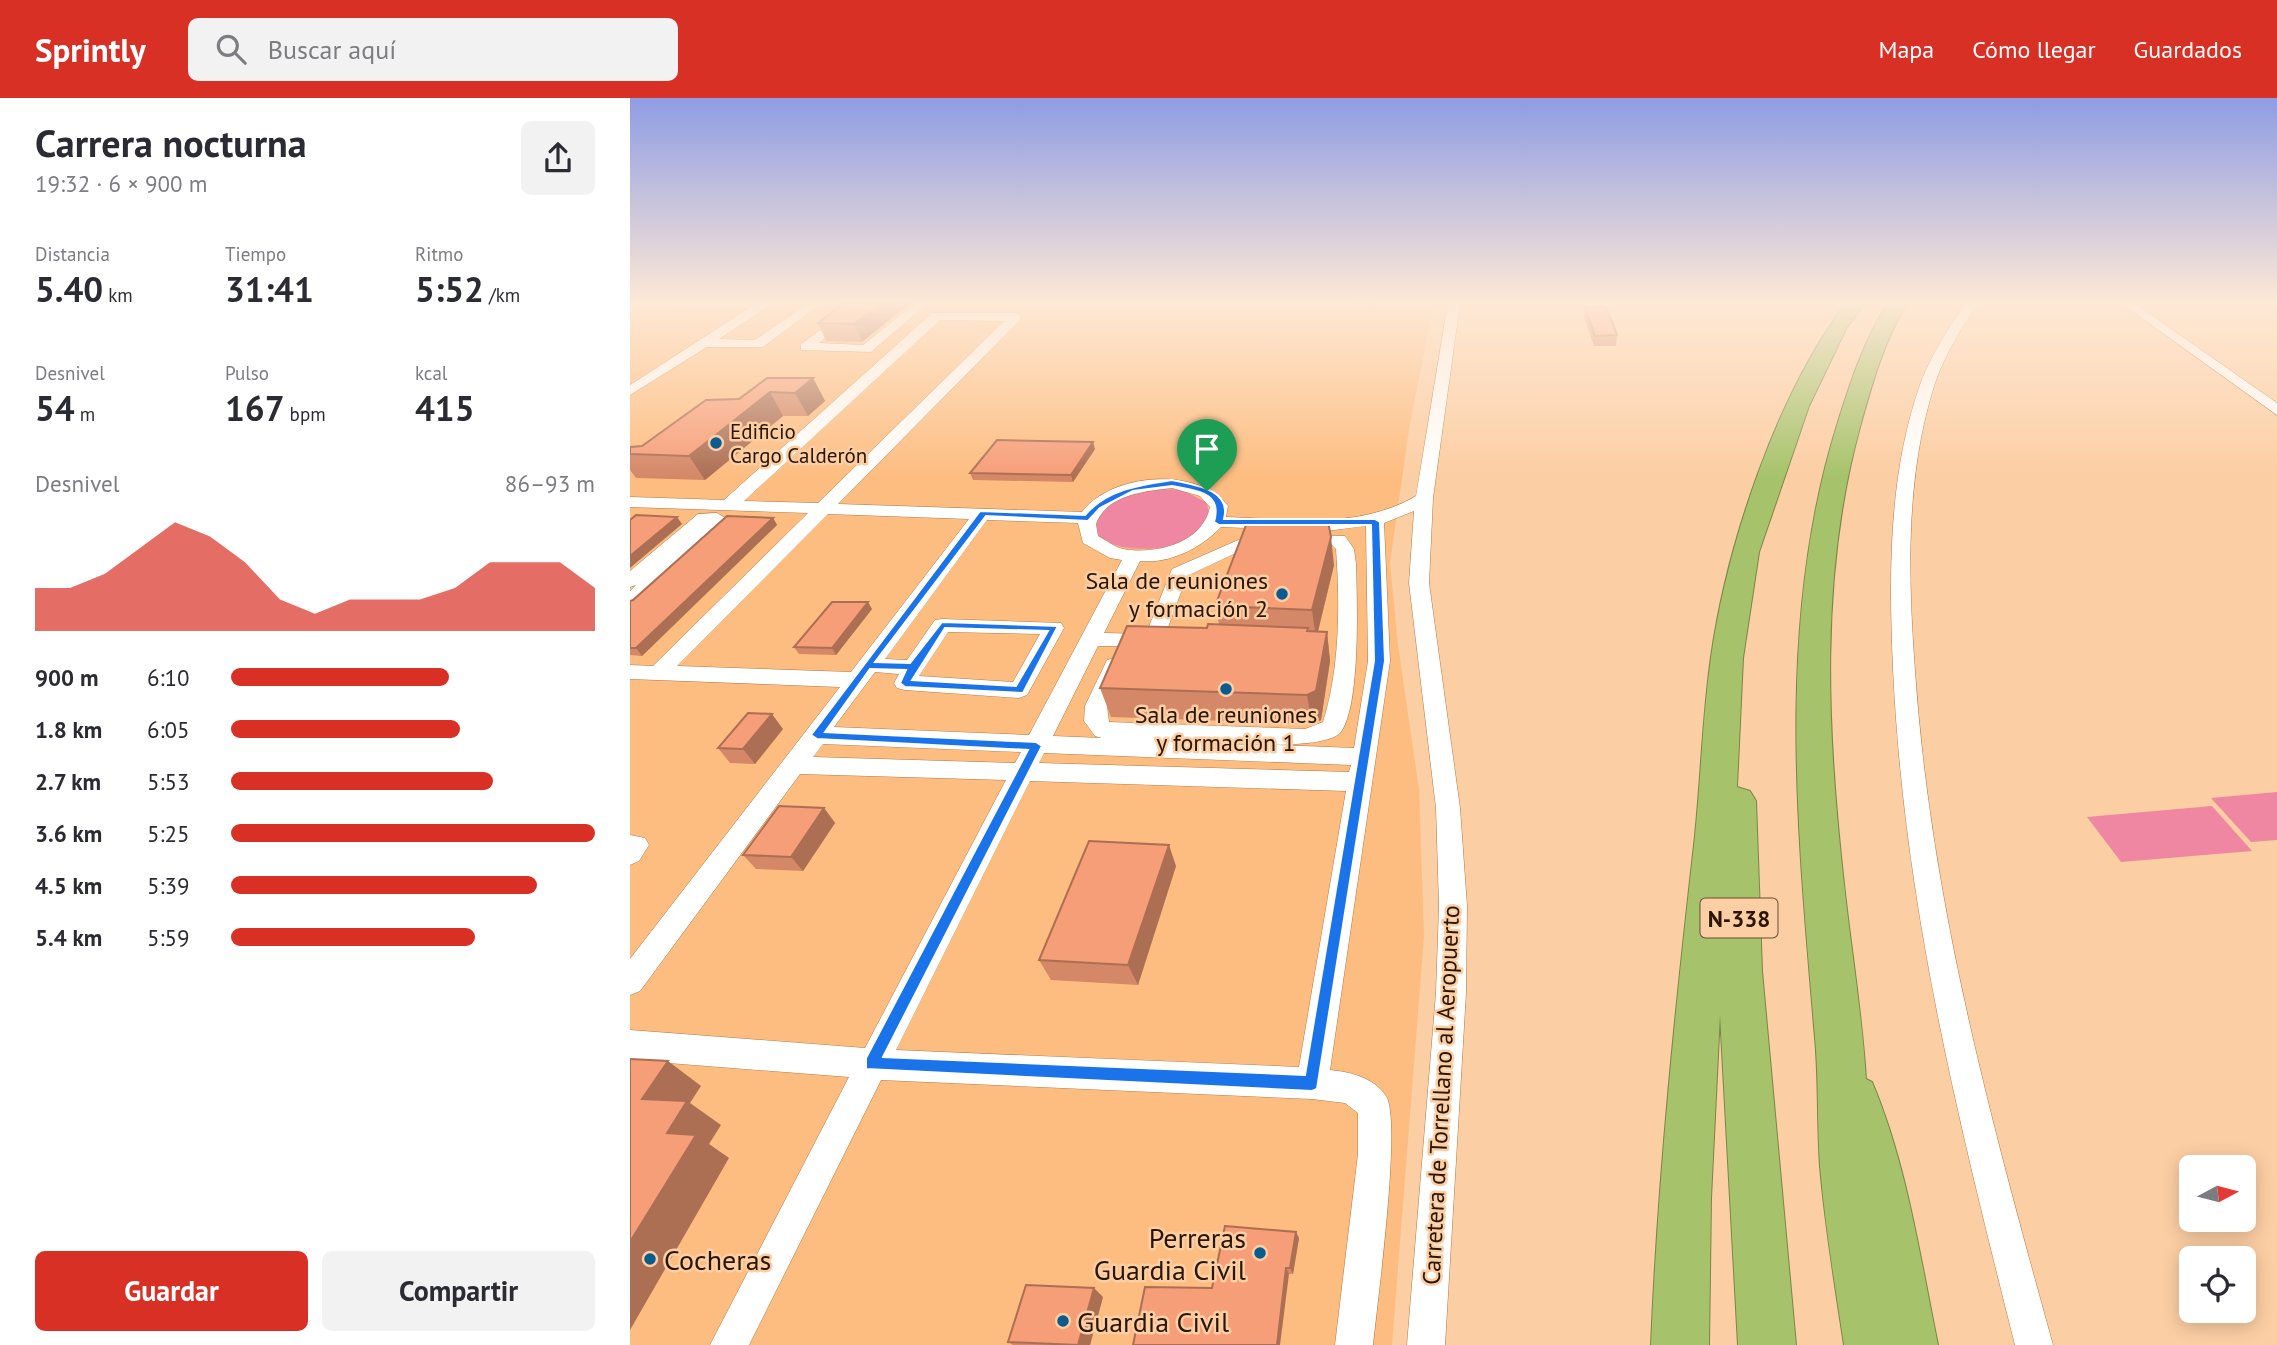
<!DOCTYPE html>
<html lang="es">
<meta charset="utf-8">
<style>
body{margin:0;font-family:"PT Sans",sans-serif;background:#f2f2f3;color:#2b2b33;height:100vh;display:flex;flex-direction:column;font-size:26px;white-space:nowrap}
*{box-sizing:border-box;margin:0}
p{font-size:23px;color:#7c7c81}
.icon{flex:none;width:38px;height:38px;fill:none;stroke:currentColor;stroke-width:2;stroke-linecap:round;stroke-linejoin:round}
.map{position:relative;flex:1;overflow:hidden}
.sheet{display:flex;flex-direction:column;background:#fff;width:630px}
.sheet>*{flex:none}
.needle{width:46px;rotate:83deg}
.controls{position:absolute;left:1549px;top:1057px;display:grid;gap:14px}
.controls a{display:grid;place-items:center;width:77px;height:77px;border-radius:10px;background:#fff;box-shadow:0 4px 18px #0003;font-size:35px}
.pin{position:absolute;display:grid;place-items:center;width:60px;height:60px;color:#fff;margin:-72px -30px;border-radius:50% 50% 50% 0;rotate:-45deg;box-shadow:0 0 7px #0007}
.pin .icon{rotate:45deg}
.round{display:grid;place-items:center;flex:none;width:74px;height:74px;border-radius:10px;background:#f2f2f3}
.head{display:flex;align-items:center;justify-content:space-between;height:119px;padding:0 35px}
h1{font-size:38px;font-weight:700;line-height:52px}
.metrics{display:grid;grid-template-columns:repeat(3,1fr);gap:10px;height:119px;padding:7px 35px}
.metrics div{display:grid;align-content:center}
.metrics b{font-size:35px;font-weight:700}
.metrics small{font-size:19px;font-weight:400}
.metrics p{font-size:19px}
.chart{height:196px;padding:14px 35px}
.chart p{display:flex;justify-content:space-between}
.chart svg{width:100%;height:126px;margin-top:7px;fill:#d93025;opacity:.7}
.primary-button{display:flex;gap:14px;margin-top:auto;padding:14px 35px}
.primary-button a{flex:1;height:80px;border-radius:10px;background:#d93025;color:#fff;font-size:28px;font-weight:700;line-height:80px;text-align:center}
.primary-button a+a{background:#f2f2f3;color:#2b2b33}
ul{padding:0 35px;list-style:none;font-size:23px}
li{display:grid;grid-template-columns:112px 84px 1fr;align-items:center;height:52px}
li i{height:18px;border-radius:9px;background:#d93025}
header{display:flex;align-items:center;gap:42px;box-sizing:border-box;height:98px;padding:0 35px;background:#d93025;color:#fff}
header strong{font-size:33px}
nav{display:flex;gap:38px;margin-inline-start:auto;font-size:24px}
.search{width:490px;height:63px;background:#f2f2f3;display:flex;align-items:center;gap:18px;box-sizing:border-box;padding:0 24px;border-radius:10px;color:#7c7c81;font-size:26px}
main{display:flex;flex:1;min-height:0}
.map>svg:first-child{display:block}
.built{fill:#fdbd80}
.green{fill:#ef87a2}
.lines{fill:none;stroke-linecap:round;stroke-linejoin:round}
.minor-casing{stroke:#b07a45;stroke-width:1}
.highway-casing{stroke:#7b8646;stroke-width:2}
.minor{fill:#fff;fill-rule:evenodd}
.highway{fill:#a6c36b;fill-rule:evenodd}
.wall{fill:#d48867}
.shaded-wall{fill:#ac6f54}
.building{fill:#f69e78;stroke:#ac6f54;stroke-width:2}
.route{fill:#1a73e8;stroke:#fff;stroke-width:2;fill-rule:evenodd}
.poi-dot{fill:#0a5b8e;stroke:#fccea3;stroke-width:2.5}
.labels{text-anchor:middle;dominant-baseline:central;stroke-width:5;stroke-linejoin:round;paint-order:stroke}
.far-poi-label{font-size:21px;fill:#2a1501;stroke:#fccea3;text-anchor:start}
.shield{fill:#fccea3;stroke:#694c32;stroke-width:2}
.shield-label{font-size:23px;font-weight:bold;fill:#2a1501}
.poi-label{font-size:24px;fill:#2a1501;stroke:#fccea3;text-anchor:end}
.street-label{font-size:24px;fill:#2a1501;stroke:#fccea3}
.near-poi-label{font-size:28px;fill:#2a1501;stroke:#fccea3;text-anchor:start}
</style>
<header>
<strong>Sprintly</strong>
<div class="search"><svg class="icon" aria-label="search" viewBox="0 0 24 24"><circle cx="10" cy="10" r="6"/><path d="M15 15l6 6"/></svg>Buscar aquí</div>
<nav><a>Mapa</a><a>Cómo llegar</a><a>Guardados</a></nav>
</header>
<main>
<section class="sheet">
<div class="head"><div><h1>Carrera nocturna</h1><p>19:32 · 6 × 900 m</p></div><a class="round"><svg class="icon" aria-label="share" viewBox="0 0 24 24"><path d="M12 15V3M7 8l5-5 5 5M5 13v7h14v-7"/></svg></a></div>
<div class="metrics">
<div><p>Distancia</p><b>5.40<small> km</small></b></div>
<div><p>Tiempo</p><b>31:41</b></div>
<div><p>Ritmo</p><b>5:52<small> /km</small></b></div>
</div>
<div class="metrics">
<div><p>Desnivel</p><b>54<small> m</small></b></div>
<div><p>Pulso</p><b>167<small> bpm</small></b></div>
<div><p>kcal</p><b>415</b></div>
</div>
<div class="chart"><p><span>Desnivel</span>86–93 m</p>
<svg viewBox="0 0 160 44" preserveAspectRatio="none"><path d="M0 44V29L10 29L20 24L30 15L40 6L50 11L60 20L70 33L80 38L90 33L100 33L110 33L120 29L130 20L140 20L150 20L160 29V44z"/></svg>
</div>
<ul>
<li><b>900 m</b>6:10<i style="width:60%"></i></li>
<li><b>1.8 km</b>6:05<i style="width:63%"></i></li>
<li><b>2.7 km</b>5:53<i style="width:72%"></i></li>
<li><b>3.6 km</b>5:25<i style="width:100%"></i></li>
<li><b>4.5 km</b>5:39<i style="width:84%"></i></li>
<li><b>5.4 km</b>5:59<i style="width:67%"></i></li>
</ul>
<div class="primary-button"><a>Guardar</a><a>Compartir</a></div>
</section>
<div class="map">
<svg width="1647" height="1247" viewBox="0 0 1647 1247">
<rect width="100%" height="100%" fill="#fccea3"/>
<polygon class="built" points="0,205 804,205 779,331 760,465 768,547 789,691 794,838 762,1247 0,1247"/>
<g class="green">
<path d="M 534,391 L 552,392 L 576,404 C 602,465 433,464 471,415 C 485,396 513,393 534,391 Z"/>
<polygon points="1647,694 1647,742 1621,744 1581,700"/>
<polygon points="1582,708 1622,753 1491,764 1457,719"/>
</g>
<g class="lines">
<defs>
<g id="minor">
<polygon points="34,205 138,205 137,209 89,241 125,242 179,205 192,205 133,249 77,249 0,297 0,287 119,210 40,209"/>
<polygon points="227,205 240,205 189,245 233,247 285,205 298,205 241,254 171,252 171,246"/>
<path d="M 818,205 L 830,205 L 803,400 L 799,485 L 830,710 L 837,808 L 836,895 L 815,1247 L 777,1247 L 806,895 L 809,808 L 806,710 L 779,485 L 784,413 L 754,425 L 760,563 L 700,972 C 720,974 743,979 756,998 C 772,1022 747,1207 743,1247 L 705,1247 L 728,1056 L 728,1015 L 715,1005 L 682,1001 L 251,982 L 119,1247 L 80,1247 L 219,979 L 0,962 L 0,932 L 235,950 L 376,682 L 170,676 L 10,893 L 0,897 L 0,861 L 210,589 L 0,581 L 0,567 L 23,568 L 178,415 L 0,409 L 0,399 L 94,402 L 302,215 L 385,215 L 390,216 L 390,222 L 208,406 L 452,414 C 481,375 568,368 598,408 L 596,419 C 660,421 728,432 786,398 ZM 310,222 L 374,223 L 188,405 L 114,403 ZM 542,390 L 570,398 L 580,409 C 573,445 526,457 493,451 C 484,449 476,442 468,438 L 466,426 C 476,397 514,393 542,390 ZM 198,416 L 339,421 L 221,574 L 47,568 ZM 357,422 L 448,425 L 453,445 L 480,460 L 492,462 L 399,637 L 204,629 L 245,574 L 269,576 L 264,585 L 267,590 L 275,592 L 389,600 L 397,597 L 434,530 L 431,525 L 312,521 L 305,522 L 277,562 L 255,561 ZM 736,428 L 738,563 L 724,650 L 520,642 C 554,643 690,656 710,635 C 731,611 727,499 726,466 L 724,451 L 715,438 L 622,436 L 542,471 L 516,536 L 474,535 L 510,463 C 540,466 571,450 591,429 L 696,433 ZM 625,446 L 701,446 L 706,451 C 710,506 710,571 693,624 L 675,631 L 479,624 L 477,608 L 496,567 L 485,560 L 477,562 L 455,608 L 454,623 L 465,638 L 472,640 L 423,638 L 468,548 L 531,548 L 557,478 ZM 318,534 L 410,536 L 383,584 L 289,578 ZM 193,646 L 391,654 L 385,665 L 183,659 ZM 414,655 L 721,667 L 719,674 L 409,665 ZM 400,683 L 716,693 L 669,969 L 266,952 Z"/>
<path d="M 1336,205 L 1348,205 C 1331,231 1315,256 1305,285 C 1275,378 1278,477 1285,573 C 1301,806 1361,1023 1423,1247 L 1385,1247 C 1328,1021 1274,806 1263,571 C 1259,476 1258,376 1291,284 C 1302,255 1319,230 1336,205 Z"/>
<polygon points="1491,205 1504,205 1647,305 1647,317"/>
<polygon points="87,415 100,423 97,427 7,507 0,509 0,493 6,487 0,489 0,473 68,416"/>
<polygon points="0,737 15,740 19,747 9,763 0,767"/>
</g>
<g id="highway">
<path d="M 1216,205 L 1235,205 L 1216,231 L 1179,308 L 1129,454 L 1113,560 L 1107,689 L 1120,693 L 1126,703 L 1132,873 L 1166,1247 L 1108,1247 L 1090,916 L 1081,1100 L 1079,1247 L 1021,1247 C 1028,1079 1045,914 1064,747 C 1071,685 1072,622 1081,559 C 1097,446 1147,296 1216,205 Z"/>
<path d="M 1258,205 L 1277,205 C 1254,243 1242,286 1230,329 C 1189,478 1197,634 1214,786 C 1221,851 1232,916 1236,981 L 1242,984 C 1277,1067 1290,1159 1308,1247 L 1214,1247 C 1205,1187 1195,1128 1190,1068 C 1187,1025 1189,982 1185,940 C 1168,736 1145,526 1207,327 C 1220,285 1234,242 1258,205 Z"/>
</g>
</defs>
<use href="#minor" class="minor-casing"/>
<use href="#highway" class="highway-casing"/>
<use href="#minor" class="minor"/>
<use href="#highway" class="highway"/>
</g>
<g class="wall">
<polygon points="214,205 232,244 196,243 188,225"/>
<polygon points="718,205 746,205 746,207 718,206"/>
<polygon points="955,209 987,237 986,248 964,248 954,219"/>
<polygon points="183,280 195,303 178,318 153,318 75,382 6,380 0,372 0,356 12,348 109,301"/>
<polygon points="465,351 443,384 343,382 340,375"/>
<polygon points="143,420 147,427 12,558 0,557 0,503"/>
<polygon points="704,467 688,534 697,534 700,563 691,622 682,626 481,619 470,590 577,530 589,526 585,508"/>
<polygon points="242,511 206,557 169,556 164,549"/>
<polygon points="153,631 125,666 100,665 88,650"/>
<polygon points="194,710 205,725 173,773 126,771 113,757"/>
<polygon points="546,768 508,887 421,882 409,862"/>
<polygon points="669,1140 663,1176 659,1176 582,1190"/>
<polygon points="473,1199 460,1247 383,1247 378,1244"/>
</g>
<g class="shaded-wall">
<polygon points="252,205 281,205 232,244 224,226"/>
<polygon points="183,280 195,303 178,318 165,295"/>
<polygon points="140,294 153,318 75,382 59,358"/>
<polygon points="463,344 465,351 443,384 441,377"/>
<polygon points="47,419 52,426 0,470 0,458"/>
<polygon points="143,420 147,427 12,558 6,550"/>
<polygon points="701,439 704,467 686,541 682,512"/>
<polygon points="238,504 242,511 206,557 202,550"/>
<polygon points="697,534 700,563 691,622 682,626 677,597"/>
<polygon points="142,616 153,631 125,666 113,651"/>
<polygon points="194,710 205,725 173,773 161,759"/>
<polygon points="539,747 546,768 508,887 498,867"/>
<polygon points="38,963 71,988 60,1005 91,1027 79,1046 99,1060 0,1232 0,1144 37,1035 12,1001"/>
<polygon points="666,1134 669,1140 663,1176 660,1170"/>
<polygon points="656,1170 659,1176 650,1247 647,1247"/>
<polygon points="464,1190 473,1199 460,1247 448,1247"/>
</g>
<g class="building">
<polygon points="214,205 252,205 224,226 188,225"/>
<polygon points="955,209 976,209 987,237 965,238"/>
<polygon points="137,280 183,280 165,295 140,294 59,358 0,356 0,349 12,348 76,302 109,301"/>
<polygon points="367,342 463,344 441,377 340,375"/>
<polygon points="6,417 47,419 0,458 0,422"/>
<polygon points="97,418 143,420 6,550 0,550 0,503 3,502"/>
<polygon points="618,422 698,423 701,439 682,512 585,508"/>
<polygon points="202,504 238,504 202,550 164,549"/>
<polygon points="578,526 678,530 677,533 697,534 686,593 677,597 470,590 497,528 577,530"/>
<polygon points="118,615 142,616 113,651 88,650"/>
<polygon points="149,708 194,710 161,759 113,757"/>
<polygon points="459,743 539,747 498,867 409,862"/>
<polygon points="0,961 38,963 12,1001 57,1003 37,1035 66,1037 0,1144"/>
<polygon points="595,1128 666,1134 660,1170 656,1170 647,1247 503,1247 515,1189 582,1190"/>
<polygon points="396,1187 464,1190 448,1247 378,1244"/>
</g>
<linearGradient id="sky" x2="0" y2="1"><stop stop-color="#8e9ce3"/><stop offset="0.54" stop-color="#fee9d6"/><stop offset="1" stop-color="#fee9d6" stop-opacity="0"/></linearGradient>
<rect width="1647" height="379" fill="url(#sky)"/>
<path class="route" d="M 542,382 C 564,387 602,391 594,421 L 745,421 L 750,424 L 755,563 L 687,991 L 682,993 L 236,971 L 236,960 L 398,652 L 187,641 L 181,637 L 350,413 L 455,417 C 477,391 510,387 542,382 ZM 542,388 C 565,393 593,393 584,424 L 589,427 L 741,427 L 744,563 L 675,977 L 253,959 L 412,648 L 406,644 L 195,634 L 240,571 L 276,572 L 270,585 L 275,589 L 393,595 L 428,528 L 312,524 L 280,565 L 245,564 L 356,418 L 458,423 L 470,410 L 503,393 ZM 315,530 L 418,533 L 386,588 L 282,582 Z"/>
<g class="poi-dot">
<circle cx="86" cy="345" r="7"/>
<circle cx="652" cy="496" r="7"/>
<circle cx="596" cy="591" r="7"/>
<circle cx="630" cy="1155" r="7"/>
<circle cx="20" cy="1161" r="7"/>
<circle cx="433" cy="1223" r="7"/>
</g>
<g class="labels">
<g class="far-poi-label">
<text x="100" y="333">Edificio<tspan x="100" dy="24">Cargo Calderón</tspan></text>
</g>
<rect class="shield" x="1070.5" y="800.5" width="77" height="39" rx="5"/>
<g class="shield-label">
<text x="1109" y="820">N-338</text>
</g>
<g class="poi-label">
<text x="638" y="482">Sala de reuniones<tspan x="638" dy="28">y formación 2</tspan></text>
<text x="596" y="616" text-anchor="middle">Sala de reuniones<tspan x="596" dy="28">y formación 1</tspan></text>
</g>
<g class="street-label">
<text transform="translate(811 997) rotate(-87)">Carretera de Torrellano al Aeropuerto</text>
</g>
<g class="near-poi-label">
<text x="616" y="1139" text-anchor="end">Perreras<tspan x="616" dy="32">Guardia Civil</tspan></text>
<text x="34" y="1161">Cocheras</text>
<text x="447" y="1223">Guardia Civil</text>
</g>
</g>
</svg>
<div class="controls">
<a><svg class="needle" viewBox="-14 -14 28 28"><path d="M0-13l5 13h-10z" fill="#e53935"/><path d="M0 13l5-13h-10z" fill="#7c7c81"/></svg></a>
<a><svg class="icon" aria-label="locate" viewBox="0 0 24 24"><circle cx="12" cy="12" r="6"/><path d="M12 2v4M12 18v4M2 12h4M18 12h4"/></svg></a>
</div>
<div class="pin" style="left:577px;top:393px;background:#1e9e55"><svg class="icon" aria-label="arrive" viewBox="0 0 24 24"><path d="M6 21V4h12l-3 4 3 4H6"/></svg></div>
</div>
</main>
